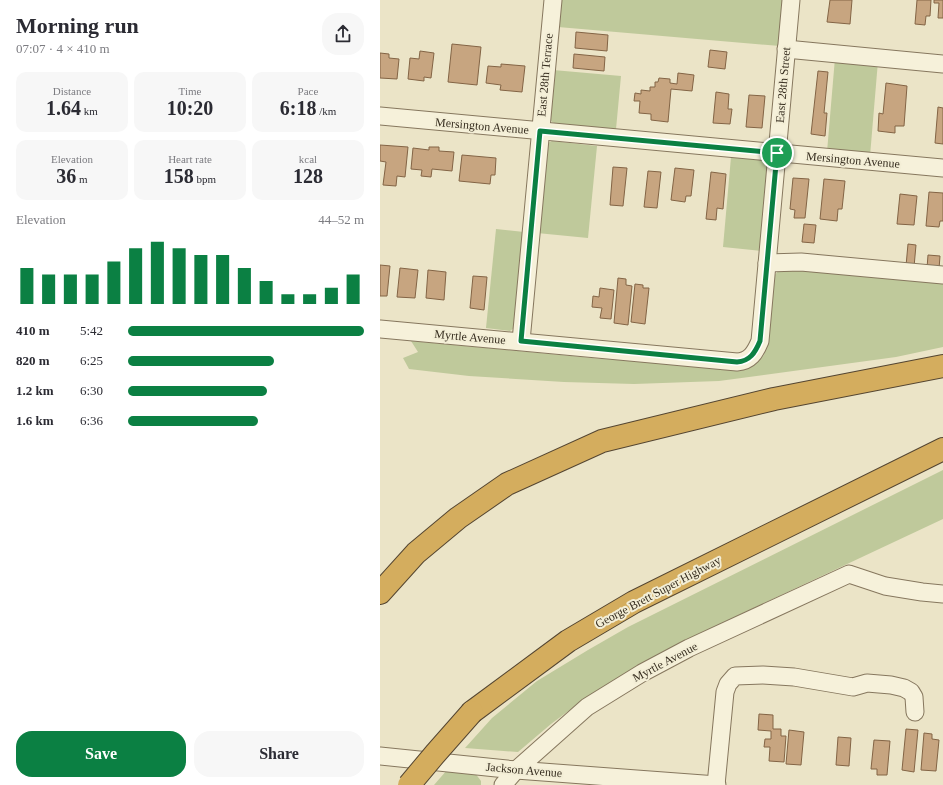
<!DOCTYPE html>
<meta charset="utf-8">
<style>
body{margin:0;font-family:"Times New Roman",serif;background:#f7f7f7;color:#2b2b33;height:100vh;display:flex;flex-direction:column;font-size:15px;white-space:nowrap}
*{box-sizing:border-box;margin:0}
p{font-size:13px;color:#7c7c81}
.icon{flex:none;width:22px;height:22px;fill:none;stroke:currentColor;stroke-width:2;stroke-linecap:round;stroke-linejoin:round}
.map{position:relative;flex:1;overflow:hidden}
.sheet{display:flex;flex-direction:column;background:#fff;width:380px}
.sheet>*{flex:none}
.pin{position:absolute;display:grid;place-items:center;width:34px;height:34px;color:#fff;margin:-17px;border:2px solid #fff;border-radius:50%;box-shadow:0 1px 4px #0007}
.round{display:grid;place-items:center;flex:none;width:42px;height:42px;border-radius:16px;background:#f7f7f7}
.summary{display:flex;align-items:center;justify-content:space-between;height:68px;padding:0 16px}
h1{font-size:22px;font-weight:800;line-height:30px}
.figures{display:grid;grid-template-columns:repeat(3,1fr);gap:6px;height:68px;padding:4px 16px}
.figures div{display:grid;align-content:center;border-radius:10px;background:#f7f7f7;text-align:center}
.figures b{font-size:20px;font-weight:800}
.figures small{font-size:11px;font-weight:400}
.figures p{font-size:11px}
.chart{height:112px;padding:8px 16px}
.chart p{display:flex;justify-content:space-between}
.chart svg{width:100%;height:72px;margin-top:4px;stroke:#0b8043;stroke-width:6}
.primary-button{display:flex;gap:8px;margin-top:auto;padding:8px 16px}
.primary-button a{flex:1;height:46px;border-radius:16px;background:#0b8043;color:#fff;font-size:16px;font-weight:800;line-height:46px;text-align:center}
.primary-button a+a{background:#f7f7f7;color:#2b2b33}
ul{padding:0 16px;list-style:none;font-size:13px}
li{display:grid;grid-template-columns:64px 48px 1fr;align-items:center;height:30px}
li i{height:10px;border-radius:5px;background:#0b8043}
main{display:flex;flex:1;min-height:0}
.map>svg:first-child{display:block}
.green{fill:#bfc99b}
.building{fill:#c7a580;stroke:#836445}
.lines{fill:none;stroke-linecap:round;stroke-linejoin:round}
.minor-casing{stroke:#86775e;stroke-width:19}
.highway-casing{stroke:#544531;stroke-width:24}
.minor{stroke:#f6f1da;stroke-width:17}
.highway{stroke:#d4ad5e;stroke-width:22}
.highway-bridge-casing{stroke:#544531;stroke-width:24;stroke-linecap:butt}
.highway-bridge{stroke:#d4ad5e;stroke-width:22}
.route-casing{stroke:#fff;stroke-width:8}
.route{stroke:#0b8043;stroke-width:5}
.labels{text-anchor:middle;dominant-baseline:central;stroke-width:4;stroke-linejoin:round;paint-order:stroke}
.street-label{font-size:12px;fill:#372e20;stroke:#f3eed6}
</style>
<main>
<section class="sheet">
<div class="summary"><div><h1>Morning run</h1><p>07:07 · 4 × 410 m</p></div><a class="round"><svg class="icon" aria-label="share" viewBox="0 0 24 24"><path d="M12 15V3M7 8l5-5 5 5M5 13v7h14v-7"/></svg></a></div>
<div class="figures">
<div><p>Distance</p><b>1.64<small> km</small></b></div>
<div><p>Time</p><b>10:20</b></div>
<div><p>Pace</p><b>6:18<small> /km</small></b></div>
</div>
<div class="figures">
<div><p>Elevation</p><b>36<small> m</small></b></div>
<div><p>Heart rate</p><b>158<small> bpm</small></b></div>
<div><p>kcal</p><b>128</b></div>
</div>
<div class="chart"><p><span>Elevation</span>44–52 m</p>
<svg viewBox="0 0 160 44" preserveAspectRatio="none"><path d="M5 44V22M15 44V26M25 44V26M35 44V26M45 44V18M55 44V10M65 44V6M75 44V10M85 44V14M95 44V14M105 44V22M115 44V30M125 44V38M135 44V38M145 44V34M155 44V26"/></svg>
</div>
<ul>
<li><b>410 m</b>5:42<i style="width:100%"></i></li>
<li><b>820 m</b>6:25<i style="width:62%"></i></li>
<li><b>1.2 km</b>6:30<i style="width:59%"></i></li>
<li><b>1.6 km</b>6:36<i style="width:55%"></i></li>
</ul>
<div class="primary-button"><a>Save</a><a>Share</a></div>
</section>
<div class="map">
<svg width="563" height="785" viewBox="0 0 563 785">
<rect width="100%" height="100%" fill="#ebe4c7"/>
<g class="green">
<polygon points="180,0 404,0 400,46 178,27"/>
<polygon points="455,58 498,61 490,156 447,152"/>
<polygon points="173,70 241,76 236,129 177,124 172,122 170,119"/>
<polygon points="172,141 217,146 208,238 157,233 168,143"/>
<polygon points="351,157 381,160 386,162 388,164 382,251 343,247"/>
<polygon points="116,229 144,232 134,328 130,331 106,328"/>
<polygon points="400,269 563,280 563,347 516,357 339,381 254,384 184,382 89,376 29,369 23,358 38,352 31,341 223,359 359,368 376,363 384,355 387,337 393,277"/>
<polygon points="563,470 563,519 312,637 203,700 171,724 138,752 85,748 112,718 157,681 208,650 248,627"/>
<polygon points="67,770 95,773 101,781 101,785 54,785"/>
</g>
<g class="building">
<polygon points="450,0 472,0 470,24 447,22"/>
<polygon points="537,0 551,0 550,16 546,16 545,25 535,24"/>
<polygon points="554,0 563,0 563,18 558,18 559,3 554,3"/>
<polygon points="196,32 228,35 227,51 195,48"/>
<polygon points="72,44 101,47 97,85 68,82"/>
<polygon points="330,50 347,52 345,69 328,67"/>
<polygon points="40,51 54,53 51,78 44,77 44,81 28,79 30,58 39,59"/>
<polygon points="0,53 9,54 9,58 19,59 17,79 0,78"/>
<polygon points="194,54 225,57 224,71 193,68"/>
<polygon points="121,64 145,66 142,92 120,90 121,85 106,83 108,66 121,67"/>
<polygon points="438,71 448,72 444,113 447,113 445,136 431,134"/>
<polygon points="298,73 314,75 312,91 291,89 288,122 271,120 271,114 259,113 260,101 254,101 255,93 261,94 261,90 270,91 270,87 275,87 275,82 278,82 279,78 290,79 290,83 297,84"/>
<polygon points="506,83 527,86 524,126 515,126 515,133 498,131 499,113 503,114"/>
<polygon points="336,92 349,94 348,109 352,109 350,124 333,123"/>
<polygon points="369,95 385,96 382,128 366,127"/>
<polygon points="558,107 563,108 563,144 555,143"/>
<polygon points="0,145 28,147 25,177 17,176 16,186 3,185 6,162 0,161"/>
<polygon points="49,147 59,147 59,151 74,152 72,171 52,169 51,177 41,176 42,170 31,169 33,148 49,150"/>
<polygon points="82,155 116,158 115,175 111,175 110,184 79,181"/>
<polygon points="233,167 247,168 243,206 230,205"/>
<polygon points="295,168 314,170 311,196 306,196 305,202 291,200"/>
<polygon points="268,171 281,172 277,208 264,207"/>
<polygon points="331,172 346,174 343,209 337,208 336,220 326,219"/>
<polygon points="413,178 429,179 425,218 414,218 415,210 410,209"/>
<polygon points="444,179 465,181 462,209 458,209 457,221 440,219"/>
<polygon points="549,192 563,193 563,221 560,221 559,227 546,226"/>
<polygon points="520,194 537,196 534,225 517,224"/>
<polygon points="424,224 436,225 434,243 422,242"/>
<polygon points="528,244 536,245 534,267 526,266"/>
<polygon points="548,255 560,256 559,269 547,268"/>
<polygon points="0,265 10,266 7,296 0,296"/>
<polygon points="20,268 38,270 35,298 17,297"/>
<polygon points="48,270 66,272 64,300 46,298"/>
<polygon points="93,276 107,277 104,310 90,308"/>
<polygon points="238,278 246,279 246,285 252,286 248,325 234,323"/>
<polygon points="255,284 263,285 263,288 269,288 265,324 251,322"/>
<polygon points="220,288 234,290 231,319 220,318 222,308 212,307 213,296 219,297"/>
<polygon points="379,714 393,715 393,729 401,729 401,736 406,736 404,762 389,761 390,747 384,747 385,739 391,739 391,731 378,730"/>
<polygon points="526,729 538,730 534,772 522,770"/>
<polygon points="409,730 424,732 421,765 406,764"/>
<polygon points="544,733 552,734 552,739 559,740 556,771 541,770"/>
<polygon points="458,737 471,738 469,766 456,765"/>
<polygon points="494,740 510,741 507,775 497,775 497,769 491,769"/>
</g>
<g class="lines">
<defs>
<g id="minor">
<polyline points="406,49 563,64"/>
<polyline points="0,116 563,168"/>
<polyline points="387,263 421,262 563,275"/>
<path d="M 0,329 L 357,362 C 370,361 375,353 380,341 L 411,0"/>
<polyline points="141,341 173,0"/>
<polyline points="0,756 136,770 337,785"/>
<polyline points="123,785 136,770 207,707 262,673 309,648 469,574 505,586 542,592 563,594"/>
<polyline points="336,785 345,692 348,684 355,676 383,675 414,677 473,687 487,683 511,685 524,688 531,692 534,697 535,712"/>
</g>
<g id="highway">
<polyline points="0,593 36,553 78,518 127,484 222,441 394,399 563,366"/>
<polyline points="92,712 188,641 254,602 563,449"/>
</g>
</defs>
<use href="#minor" class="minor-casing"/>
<use href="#highway" class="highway-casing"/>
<use href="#minor" class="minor"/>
<use href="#highway" class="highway"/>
<defs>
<polyline id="highway-bridge" points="29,785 55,754 92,712"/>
</defs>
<use href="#highway-bridge" class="highway-bridge-casing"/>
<use href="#highway-bridge" class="highway-bridge"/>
</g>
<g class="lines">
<defs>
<path id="route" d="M 160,131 L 397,153 L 380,341 C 375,353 370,361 357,362 L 141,341 Z"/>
</defs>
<use href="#route" class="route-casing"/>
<use href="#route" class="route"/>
</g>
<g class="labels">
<g class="street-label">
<text transform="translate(165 75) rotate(-85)">East 28th Terrace</text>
<text transform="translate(403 85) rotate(-85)">East 28th Street</text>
<text transform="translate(102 126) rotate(5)">Mersington Avenue</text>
<text transform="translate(473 160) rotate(5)">Mersington Avenue</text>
<text transform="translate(90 337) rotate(5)">Myrtle Avenue</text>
<text transform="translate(278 592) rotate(-28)">George Brett Super Highway</text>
<text transform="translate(285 662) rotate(-28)">Myrtle Avenue</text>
<text transform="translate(144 770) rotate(5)">Jackson Avenue</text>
</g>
</g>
</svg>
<div class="pin" style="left:397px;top:153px;background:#1e9e55"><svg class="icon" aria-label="arrive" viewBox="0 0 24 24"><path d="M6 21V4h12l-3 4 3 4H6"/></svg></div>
</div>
</main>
